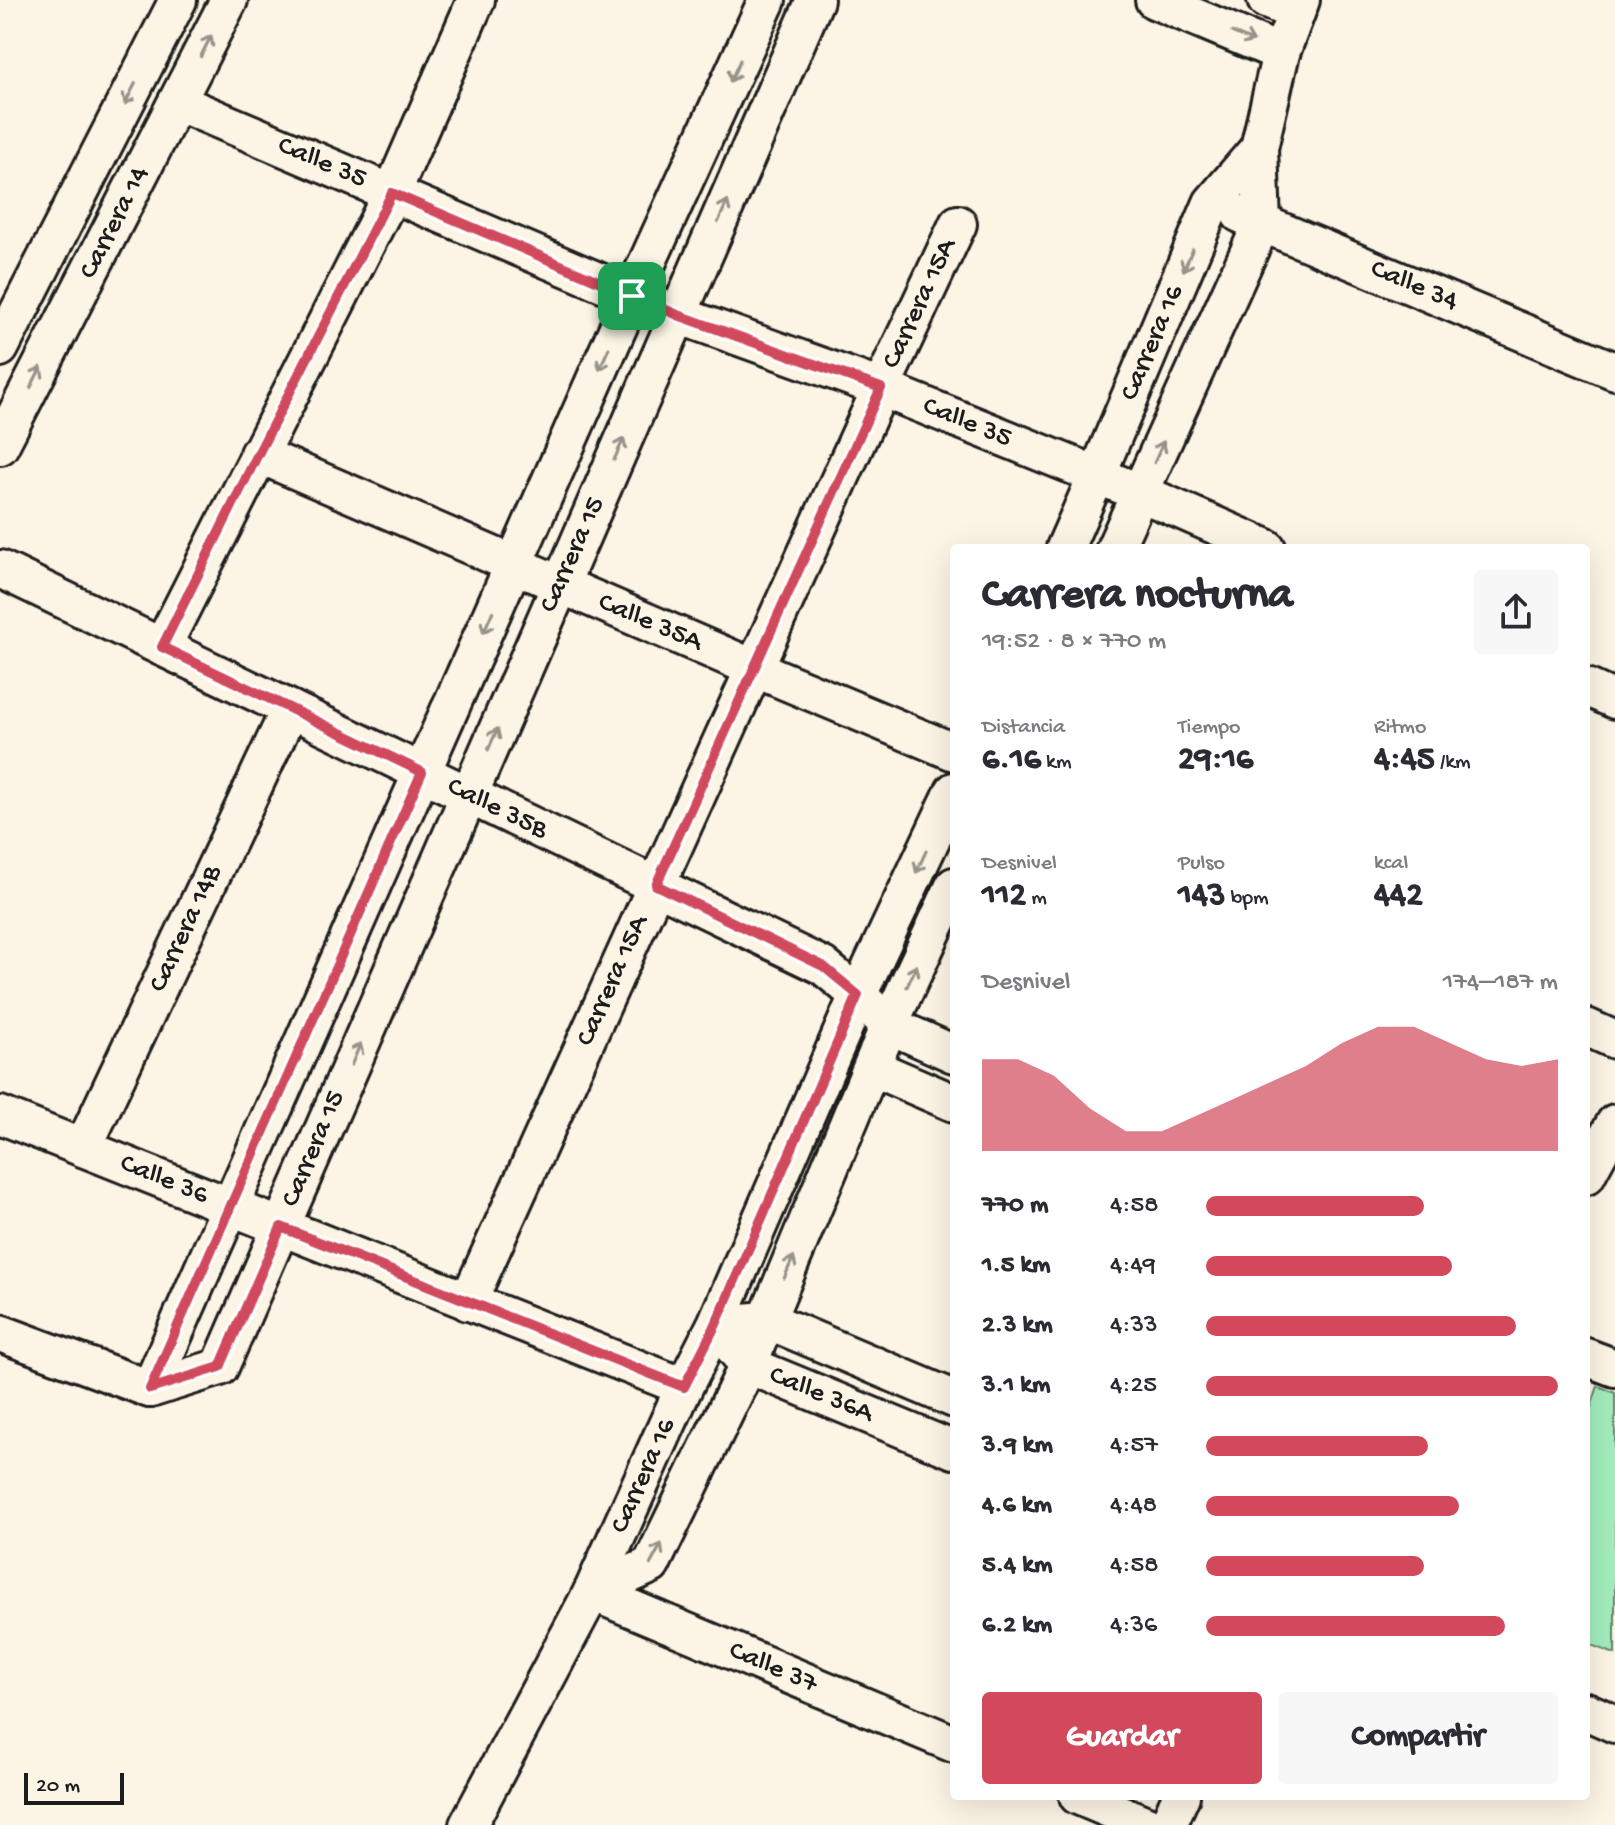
<!DOCTYPE html>
<html lang="es">
<meta charset="utf-8">
<style>
body{margin:0;font-family:"Gochi Hand",sans-serif;background:#f7f7f7;color:#2b2b33;height:100vh;display:flex;flex-direction:column;font-size:30px;white-space:nowrap}
*{box-sizing:border-box;margin:0}
p{font-size:26px;color:#7c7c81}
.icon{flex:none;width:44px;height:44px;fill:none;stroke:currentColor;stroke-width:2;stroke-linecap:round;stroke-linejoin:round}
.map{position:relative;flex:1;overflow:hidden}
.drawer{position:absolute;left:950px;top:544px;width:640px;height:1256px;display:flex;flex-direction:column;background:#fff;border-radius:8px;box-shadow:0 8px 32px #0002}
.drawer>*{flex:none}
.scale{position:absolute;left:24px;bottom:20px;width:100px;box-sizing:border-box;padding-left:8px;border:4px solid #1c1c1c;border-top:0;font-size:22px;line-height:28px;white-space:nowrap;color:#1c1c1c;-webkit-text-stroke:6px #fcf5e5;paint-order:stroke}
.pin{position:absolute;display:grid;place-items:center;width:68px;height:68px;color:#fff;margin:-34px;border-radius:16px;box-shadow:0 4px 12px #0006}
.round{display:grid;place-items:center;flex:none;width:84px;height:84px;border-radius:8px;background:#f7f7f7}
.head{display:flex;align-items:center;justify-content:space-between;height:136px;padding:0 32px}
h1{font-size:44px;font-weight:700;line-height:60px}
.metrics{display:grid;grid-template-columns:repeat(3,1fr);gap:12px;height:136px;padding:8px 32px}
.metrics div{display:grid;align-content:center}
.metrics b{font-size:34px;font-weight:700}
.metrics small{font-size:22px;font-weight:400}
.metrics p{font-size:22px}
.chart{height:224px;padding:16px 32px}
.chart p{display:flex;justify-content:space-between}
.chart svg{width:100%;height:144px;margin-top:8px;fill:#d1495b;opacity:.7}
.button{display:flex;gap:16px;margin-top:auto;padding:16px 32px}
.button a{flex:1;height:92px;border-radius:8px;background:#d1495b;color:#fff;font-size:32px;font-weight:700;line-height:92px;text-align:center}
.button a+a{background:#f7f7f7;color:#2b2b33}
ul{padding:0 32px;list-style:none;font-size:26px}
li{display:grid;grid-template-columns:128px 96px 1fr;align-items:center;height:60px}
li i{height:20px;border-radius:10px;background:#d1495b}
.map>svg:first-child{display:block}
.green{fill:#a3ecbb;stroke:#60846c;stroke-width:2}
.lines{fill:none;stroke-linecap:round;stroke-linejoin:round}
.street-casing{stroke:#1c1c1c;stroke-width:42}
.street{stroke:#fcf5e5;stroke-width:36}
.oneway{stroke:#97938b}
.route-casing{stroke:#fff;stroke-width:16}
.route{stroke:#d1495b;stroke-width:10}
.labels{text-anchor:middle;dominant-baseline:central;stroke-width:6;stroke-linejoin:round;paint-order:stroke}
.street-label{font-size:28px;fill:#1c1c1c;stroke:#fcf5e5}
</style>
<div class="map">
<svg width="1615" height="1825" viewBox="0 0 1615 1825">
<rect width="100%" height="100%" fill="#fcf5e5"/>
<filter id="ink" filterUnits="userSpaceOnUse"><feTurbulence type="fractalNoise" baseFrequency=".0125" numOctaves="2"/><feDisplacementMap in="SourceGraphic" scale="16" xChannelSelector="R" yChannelSelector="G"/><feConvolveMatrix kernelMatrix="1 2 1 2 8 2 1 2 1" color-interpolation-filters="sRGB"/></filter>
<g filter="url(#ink)">
<polygon class="green" points="1598,1386 1615,1393 1615,1654 1586,1643 1586,1422"/>
<g class="lines">
<defs>
<g id="street">
<polyline points="1154,0 1281,53"/>
<polyline points="1266,0 1296,12"/>
<polyline points="177,102 678,315 881,388 1141,493 1267,548"/>
<polyline points="1240,214 1615,371"/>
<polyline points="0,348 178,0"/>
<polyline points="0,446 229,0"/>
<polyline points="258,454 756,669 954,752"/>
<polyline points="1065,548 1097,475 1212,203 1259,148"/>
<polyline points="1115,548 1262,223 1259,148 1281,53 1301,0"/>
<polyline points="0,569 823,966 858,995 889,1025 954,1054"/>
<polyline points="162,647 392,193 476,0"/>
<polyline points="1586,687 1615,700"/>
<polyline points="1586,1027 1615,1040"/>
<polyline points="873,1068 954,1103"/>
<polyline points="0,1115 684,1387"/>
<polyline points="83,1148 290,709"/>
<polyline points="1586,1176 1615,1123"/>
<polyline points="468,1302 881,388 958,224"/>
<polyline points="742,1322 767,1320 954,1399"/>
<polyline points="0,1333 150,1389"/>
<polyline points="734,1348 748,1365 954,1450"/>
<polyline points="1586,1357 1615,1368"/>
<polyline points="150,1389 220,1367 815,0"/>
<polyline points="150,1389 632,296 767,0"/>
<polyline points="592,1592 651,1565 748,1365 889,1025 954,886"/>
<polyline points="592,1592 954,1744"/>
<polyline points="1586,1711 1615,1724"/>
<polyline points="1078,1796 1147,1825"/>
<polyline points="468,1825 592,1592 684,1387 716,1324 858,995 954,791"/>
<polyline points="1168,1825 1181,1796"/>
</g>
</defs>
<use href="#street" class="street-casing"/>
<use href="#street" class="street"/>
</g>
<defs><path id="oneway-shaft" d="M-6 0H5M1.5-3L5.5 0L1.5 3" fill="none" stroke-width="1.6" stroke-linecap="round" stroke-linejoin="round" transform="scale(2)"/></defs>
<g class="oneway">
<use href="#oneway-shaft" transform="translate(1243 37) rotate(23)"/>
<use href="#oneway-shaft" transform="translate(206 46) rotate(-63)"/>
<use href="#oneway-shaft" transform="translate(735 71) rotate(115)"/>
<use href="#oneway-shaft" transform="translate(130 94) rotate(117)"/>
<use href="#oneway-shaft" transform="translate(723 211) rotate(-67)"/>
<use href="#oneway-shaft" transform="translate(1188 260) rotate(113)"/>
<use href="#oneway-shaft" transform="translate(604 359) rotate(114)"/>
<use href="#oneway-shaft" transform="translate(36 377) rotate(-63)"/>
<use href="#oneway-shaft" transform="translate(619 449) rotate(-66)"/>
<use href="#oneway-shaft" transform="translate(1159 452) rotate(-66)"/>
<use href="#oneway-shaft" transform="translate(488 622) rotate(114)"/>
<use href="#oneway-shaft" transform="translate(493 739) rotate(-66)"/>
<use href="#oneway-shaft" transform="translate(921 862) rotate(115)"/>
<use href="#oneway-shaft" transform="translate(912 976) rotate(-65)"/>
<use href="#oneway-shaft" transform="translate(356 1054) rotate(-67)"/>
<use href="#oneway-shaft" transform="translate(789 1267) rotate(-67)"/>
<use href="#oneway-shaft" transform="translate(656 1554) rotate(-62)"/>
</g>
</g>
<g class="lines" filter="url(#ink)">
<defs>
<polygon id="route" points="392,193 678,315 881,388 656,885 823,966 858,995 716,1324 684,1387 281,1227 220,1367 150,1389 422,772 162,647 258,454"/>
</defs>
<use href="#route" class="route-casing"/>
<use href="#route" class="route"/>
</g>
<g class="labels">
<g class="street-label">
<text transform="translate(322 163) rotate(23)">Calle 35</text>
<text transform="translate(115 223) rotate(-63)">Carrera 14</text>
<text transform="translate(1414 286) rotate(23)">Calle 34</text>
<text transform="translate(920 304) rotate(-65)">Carrera 15A</text>
<text transform="translate(1153 343) rotate(-67)">Carrera 16</text>
<text transform="translate(967 423) rotate(22)">Calle 35</text>
<text transform="translate(573 555) rotate(-66)">Carrera 15</text>
<text transform="translate(650 623) rotate(23)">Calle 35A</text>
<text transform="translate(497 809) rotate(26)">Calle 35B</text>
<text transform="translate(186 929) rotate(-65)">Carrera 14B</text>
<text transform="translate(613 981) rotate(-66)">Carrera 15A</text>
<text transform="translate(314 1149) rotate(-67)">Carrera 15</text>
<text transform="translate(164 1180) rotate(22)">Calle 36</text>
<text transform="translate(821 1395) rotate(22)">Calle 36A</text>
<text transform="translate(644 1476) rotate(-66)">Carrera 16</text>
<text transform="translate(773 1668) rotate(23)">Calle 37</text>
</g>
</g>
</svg>
<div class="scale">20 m</div>
<div class="pin" style="left:632px;top:296px;background:#1e9e55"><svg class="icon" aria-label="arrive" viewBox="0 0 24 24"><path d="M6 21V4h12l-3 4 3 4H6"/></svg></div>
<section class="drawer">
<div class="head"><div><h1>Carrera nocturna</h1><p>19:52 · 8 × 770 m</p></div><a class="round"><svg class="icon" aria-label="share" viewBox="0 0 24 24"><path d="M12 15V3M7 8l5-5 5 5M5 13v7h14v-7"/></svg></a></div>
<div class="metrics">
<div><p>Distancia</p><b>6.16<small> km</small></b></div>
<div><p>Tiempo</p><b>29:16</b></div>
<div><p>Ritmo</p><b>4:45<small> /km</small></b></div>
</div>
<div class="metrics">
<div><p>Desnivel</p><b>112<small> m</small></b></div>
<div><p>Pulso</p><b>143<small> bpm</small></b></div>
<div><p>kcal</p><b>442</b></div>
</div>
<div class="chart"><p><span>Desnivel</span>174–187 m</p>
<svg viewBox="0 0 160 44" preserveAspectRatio="none"><path d="M0 44V16L10 16L20 21L30 31L40 38L50 38L60 33L70 28L80 23L90 18L100 11L110 6L120 6L130 11L140 16L150 18L160 16V44z"/></svg>
</div>
<ul>
<li><b>770 m</b>4:58<i style="width:62%"></i></li>
<li><b>1.5 km</b>4:49<i style="width:70%"></i></li>
<li><b>2.3 km</b>4:33<i style="width:88%"></i></li>
<li><b>3.1 km</b>4:25<i style="width:100%"></i></li>
<li><b>3.9 km</b>4:57<i style="width:63%"></i></li>
<li><b>4.6 km</b>4:48<i style="width:72%"></i></li>
<li><b>5.4 km</b>4:58<i style="width:62%"></i></li>
<li><b>6.2 km</b>4:36<i style="width:85%"></i></li>
</ul>
<div class="button"><a>Guardar</a><a>Compartir</a></div>
</section>
</div>
